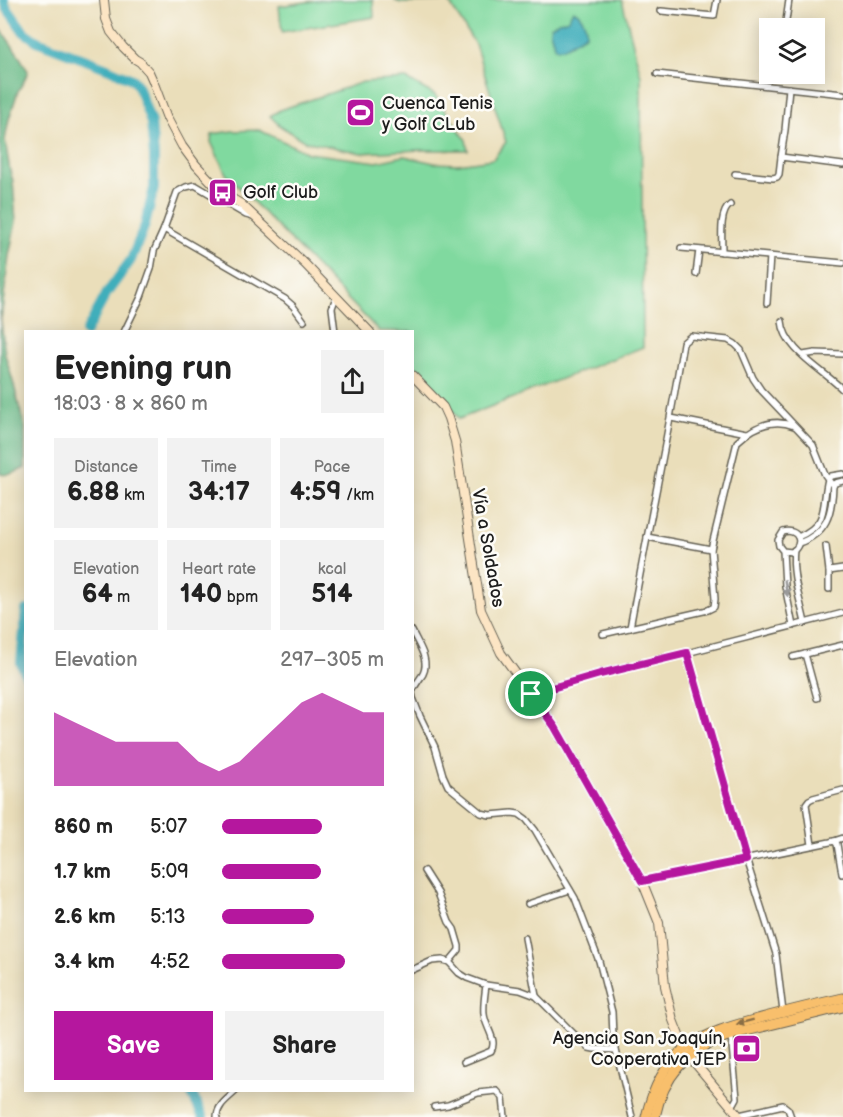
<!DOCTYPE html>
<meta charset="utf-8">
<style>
body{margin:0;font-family:"Balsamiq Sans",sans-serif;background:#f2f2f2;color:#222;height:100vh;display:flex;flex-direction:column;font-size:22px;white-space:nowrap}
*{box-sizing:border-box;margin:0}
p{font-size:20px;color:#767676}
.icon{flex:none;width:33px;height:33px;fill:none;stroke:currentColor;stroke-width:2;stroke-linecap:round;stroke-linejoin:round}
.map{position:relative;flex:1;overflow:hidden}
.panel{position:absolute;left:24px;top:330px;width:390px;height:762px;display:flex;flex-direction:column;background:#fff;border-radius:0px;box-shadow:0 3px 15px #0003}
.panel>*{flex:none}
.fabs{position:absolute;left:759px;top:18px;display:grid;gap:12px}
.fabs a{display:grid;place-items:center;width:66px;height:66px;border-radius:0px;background:#fff;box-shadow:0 3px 15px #0003;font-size:30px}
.pin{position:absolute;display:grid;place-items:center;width:51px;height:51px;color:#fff;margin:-26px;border:3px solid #fff;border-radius:50%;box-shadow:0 2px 6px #0007}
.round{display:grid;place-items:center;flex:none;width:63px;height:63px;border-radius:0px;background:#f2f2f2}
.head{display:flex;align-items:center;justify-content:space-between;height:102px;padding:0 30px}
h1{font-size:33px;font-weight:700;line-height:45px}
.figures{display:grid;grid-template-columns:repeat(3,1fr);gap:9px;height:102px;padding:6px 30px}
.figures div{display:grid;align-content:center;border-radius:0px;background:#f2f2f2;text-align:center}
.figures b{font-size:26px;font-weight:700}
.figures small{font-size:16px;font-weight:400}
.figures p{font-size:16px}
.chart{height:168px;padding:12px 30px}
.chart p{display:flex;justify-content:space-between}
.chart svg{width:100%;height:108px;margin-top:6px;fill:#b5179e;opacity:.7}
.primary-button{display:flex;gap:12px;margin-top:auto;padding:12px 30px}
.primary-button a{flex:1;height:69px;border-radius:0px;background:#b5179e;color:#fff;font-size:24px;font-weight:700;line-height:69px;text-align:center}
.primary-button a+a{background:#f2f2f2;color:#222}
ul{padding:0 30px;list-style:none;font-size:20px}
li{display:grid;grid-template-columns:96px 72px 1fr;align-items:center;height:45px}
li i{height:15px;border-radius:8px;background:#b5179e}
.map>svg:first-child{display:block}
.green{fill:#80d99f;stroke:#4e7a5e;stroke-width:1.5}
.forest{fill:#68b986;stroke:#426a51;stroke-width:1.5}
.water{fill:#3faebb;stroke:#2e656c;stroke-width:1.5}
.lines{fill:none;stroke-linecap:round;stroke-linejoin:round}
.river{stroke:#3faebb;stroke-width:10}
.street-casing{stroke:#646053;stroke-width:8}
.secondary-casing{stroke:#646053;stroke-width:10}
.primary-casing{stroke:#646053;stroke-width:11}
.street{stroke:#fff;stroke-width:5}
.secondary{stroke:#fce5c4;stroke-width:8}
.primary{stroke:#f8bf6c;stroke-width:9}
.oneway{fill:#999}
.oneway2{fill:#8a6e44}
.route-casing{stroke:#fff;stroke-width:12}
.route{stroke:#b5179e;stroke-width:8}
.labels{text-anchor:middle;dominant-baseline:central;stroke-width:5;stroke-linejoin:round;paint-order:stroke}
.poi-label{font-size:18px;fill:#1c1c1c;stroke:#fdfcf7;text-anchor:start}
.street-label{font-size:18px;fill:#1c1c1c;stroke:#fdfcf7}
</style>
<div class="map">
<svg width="843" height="1117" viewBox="0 0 843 1117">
<rect width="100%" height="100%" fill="#fdfcf7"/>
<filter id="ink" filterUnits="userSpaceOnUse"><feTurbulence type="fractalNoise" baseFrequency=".0167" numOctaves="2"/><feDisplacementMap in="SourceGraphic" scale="12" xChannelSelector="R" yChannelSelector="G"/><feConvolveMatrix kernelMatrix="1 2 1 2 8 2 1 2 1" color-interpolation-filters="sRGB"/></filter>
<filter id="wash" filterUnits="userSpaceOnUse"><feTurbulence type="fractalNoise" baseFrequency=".008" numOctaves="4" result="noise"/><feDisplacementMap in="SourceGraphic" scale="24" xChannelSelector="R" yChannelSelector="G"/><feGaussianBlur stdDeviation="1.35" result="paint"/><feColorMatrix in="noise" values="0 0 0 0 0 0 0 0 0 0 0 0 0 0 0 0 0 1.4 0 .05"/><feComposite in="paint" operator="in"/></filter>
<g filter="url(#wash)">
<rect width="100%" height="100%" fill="#eadeba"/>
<g class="green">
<polygon points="321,0 373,0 374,17 282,32 279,6"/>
<polygon points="393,0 622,0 641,76 643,347 459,419 435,389 413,366 412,332 379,331 226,174 211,142 212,134 233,131 259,130 308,153 377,162 404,156 434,163 458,164 493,159 506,142 475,44 449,2 401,3"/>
<polygon points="406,79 435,95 466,140 468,150 420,150 361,153 304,141 280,126 270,116 280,110 363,82"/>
</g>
<path class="forest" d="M 0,28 L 18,54 L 28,71 L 24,81 L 18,91 L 9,119 L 5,140 L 10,171 L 13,181 L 16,222 L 9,256 L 1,320 L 5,354 L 14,385 L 21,413 L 25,427 L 25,468 C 17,472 9,476 0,474 Z"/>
<path class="water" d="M 573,10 C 581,13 587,25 586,34 L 563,48 L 555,48 L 550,31 L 551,26 L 560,21 L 566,20 L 569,18 Z"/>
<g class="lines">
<g class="river">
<polyline points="4,0 7,8 24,32 37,41 107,68 132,79 138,86 151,123 154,156 154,188 145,225 131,260 107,293 86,332"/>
<polyline points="26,610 21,663 26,675"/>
<polyline points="190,1090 203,1117"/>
</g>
</g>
</g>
<g filter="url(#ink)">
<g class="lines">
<defs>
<g id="street">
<polyline points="661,11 714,16 717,0"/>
<polyline points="785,28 789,0"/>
<polyline points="657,74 843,94"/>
<polyline points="781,157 785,130 789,88"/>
<polyline points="735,174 773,178 777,177 779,174 781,157 843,165"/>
<polyline points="164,229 285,299 293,306 304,321"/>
<polyline points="681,248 843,263"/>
<path d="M 722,252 C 722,239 719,212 730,205"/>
<polyline points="696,274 699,250"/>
<polyline points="767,303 770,256"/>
<path d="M 782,321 C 784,350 824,370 843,390"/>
<polyline points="124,332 141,297 151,269 154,251 164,229 177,192 186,187 195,185 246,215 253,217"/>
<polyline points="335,332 332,308 336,297"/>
<polyline points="803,355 815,353 843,354"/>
<polyline points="671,418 747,433"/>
<polyline points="647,537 711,549"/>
<path d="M 798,537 C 830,523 821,507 828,479 L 831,476 L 843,474"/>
<path d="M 799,543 C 827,533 832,514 833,486 L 835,483 L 843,481"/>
<polyline points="826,546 829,571 829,589"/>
<path d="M 794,550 C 791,574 800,599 805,623"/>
<path d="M 783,551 L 792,552 C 805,543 798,528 783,532 L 778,540 L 779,546 L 783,551 L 785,586 L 793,626"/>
<polyline points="829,571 843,569"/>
<path d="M 630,628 C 647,533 668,438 683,343 L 691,336 L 728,340 L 735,344 L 741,350 L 753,378 L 761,390 L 813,445 L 825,475 L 833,486"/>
<path d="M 412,631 C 418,644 430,660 423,674 C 419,680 415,685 412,692"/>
<path d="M 603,634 L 708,610 L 714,607 L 715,599 L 711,549 L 737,442 C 753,427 772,417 794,426"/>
<polyline points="687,653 746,859 776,954 783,1012"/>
<polyline points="805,654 817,698"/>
<polyline points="793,657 843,645"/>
<polyline points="412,693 413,698 420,716 435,747 443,775 448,786 481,813 490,815 512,813 519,814 526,819 535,830 575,898 599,961 612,1012 613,1036 616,1050 632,1117"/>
<polyline points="531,694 600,673 679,655 843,613"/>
<polyline points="834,841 843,838"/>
<polyline points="812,845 806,804 809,800 813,798 843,790"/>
<polyline points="424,871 438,893 449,922 454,929 459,946 459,950 449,962"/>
<polyline points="642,881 830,842 834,841 837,844 842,874"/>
<polyline points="528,904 570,890"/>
<polyline points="525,938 536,996"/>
<polyline points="412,970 432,961 442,960 449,962 459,973 467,978 486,985 520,990 536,996 583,1043 589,1048 594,1049 616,1050"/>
<polyline points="731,1035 737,1098 732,1107"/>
<path d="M 464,1062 L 491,1051 C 498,1040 485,1027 484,1014 C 483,1005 485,994 486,985"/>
<polyline points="434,1107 448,1105 478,1093 497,1091 503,1098 505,1117"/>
<polyline points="739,1115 783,1105 788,1109 791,1117"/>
<path d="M 217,1117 C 217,1105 229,1098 237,1090"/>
</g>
<g id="secondary">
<polyline points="104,0 106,19 111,32 123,47 135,59 140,62 149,72 153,81 167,118 182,146 196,165 221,192 241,204 305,264 370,332"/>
<polyline points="412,375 443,407 448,418 455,441 481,610 501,653 555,727 642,881 659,923 665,986 673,1020 682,1043 689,1056 740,1117"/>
</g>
<g id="primary">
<path d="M 646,1117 C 652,1091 663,1066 684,1049 C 707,1032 735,1025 761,1018 C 788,1011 816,1004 843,998"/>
<path d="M 655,1117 C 663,1078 686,1050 725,1037 C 740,1032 755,1029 770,1025 C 795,1019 819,1013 843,1007"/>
</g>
</defs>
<use href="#street" class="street-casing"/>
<use href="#secondary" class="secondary-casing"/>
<use href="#primary" class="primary-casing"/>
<use href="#street" class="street"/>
<use href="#secondary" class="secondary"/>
<use href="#primary" class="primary"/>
</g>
<defs><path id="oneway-solid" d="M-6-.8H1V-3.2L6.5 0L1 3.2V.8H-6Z" transform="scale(1.5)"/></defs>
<use class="oneway" href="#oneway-solid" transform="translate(786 588) rotate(80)"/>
<use class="oneway2" href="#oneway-solid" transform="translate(745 1022) rotate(165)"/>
</g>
<g class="lines" filter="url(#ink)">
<defs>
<polygon id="route" points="687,653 746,860 642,881 555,727 531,694 600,674"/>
</defs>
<use href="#route" class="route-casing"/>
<use href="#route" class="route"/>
</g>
<defs>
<symbol id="stadium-square" viewBox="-11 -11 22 22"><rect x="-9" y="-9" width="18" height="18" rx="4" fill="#b5179e" stroke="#fdfcf7"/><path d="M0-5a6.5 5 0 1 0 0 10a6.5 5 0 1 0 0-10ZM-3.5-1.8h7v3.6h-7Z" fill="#fff"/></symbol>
<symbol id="bus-square" viewBox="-11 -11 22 22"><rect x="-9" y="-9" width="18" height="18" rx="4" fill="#b5179e" stroke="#fdfcf7"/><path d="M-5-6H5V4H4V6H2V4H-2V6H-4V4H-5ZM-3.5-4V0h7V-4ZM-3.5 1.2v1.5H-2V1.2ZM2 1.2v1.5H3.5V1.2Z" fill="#fff"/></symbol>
<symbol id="bank-square" viewBox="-11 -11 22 22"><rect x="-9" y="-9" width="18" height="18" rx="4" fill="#b5179e" stroke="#fdfcf7"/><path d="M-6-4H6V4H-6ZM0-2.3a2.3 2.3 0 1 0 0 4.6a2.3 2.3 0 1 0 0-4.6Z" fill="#fff"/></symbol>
</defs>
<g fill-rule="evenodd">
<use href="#stadium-square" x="344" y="96" width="33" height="33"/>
<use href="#bus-square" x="206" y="176" width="33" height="33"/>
<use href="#bank-square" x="730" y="1032" width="33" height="33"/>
</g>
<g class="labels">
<g class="poi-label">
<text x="382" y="103">Cuenca Tenis<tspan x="382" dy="21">y Golf CLub</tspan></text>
<text x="243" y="192">Golf Club</text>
<text x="726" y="1038" text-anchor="end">Agencia San Joaquín,<tspan x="726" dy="21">Cooperativa JEP</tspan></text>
</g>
<g class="street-label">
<text transform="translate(488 548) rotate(80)">Vía a Soldados</text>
</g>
</g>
</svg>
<div class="fabs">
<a><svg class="icon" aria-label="layers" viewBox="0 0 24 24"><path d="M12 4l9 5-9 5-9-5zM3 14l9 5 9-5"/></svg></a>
</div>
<div class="pin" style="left:531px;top:694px;background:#1e9e55"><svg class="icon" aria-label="arrive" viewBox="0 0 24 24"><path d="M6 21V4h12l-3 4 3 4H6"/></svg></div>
<section class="panel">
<div class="head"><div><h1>Evening run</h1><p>18:03 · 8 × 860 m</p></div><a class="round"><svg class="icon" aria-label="share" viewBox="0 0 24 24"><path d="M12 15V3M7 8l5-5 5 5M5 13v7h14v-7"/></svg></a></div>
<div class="figures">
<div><p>Distance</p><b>6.88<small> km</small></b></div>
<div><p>Time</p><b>34:17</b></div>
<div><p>Pace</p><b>4:59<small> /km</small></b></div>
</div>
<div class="figures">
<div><p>Elevation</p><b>64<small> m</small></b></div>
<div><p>Heart rate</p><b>140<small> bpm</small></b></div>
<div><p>kcal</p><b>514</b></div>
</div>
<div class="chart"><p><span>Elevation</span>297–305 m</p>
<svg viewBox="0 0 160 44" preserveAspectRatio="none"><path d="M0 44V14L10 18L20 22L30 26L40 26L50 26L60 26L70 34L80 38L90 34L100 26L110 18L120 10L130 6L140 10L150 14L160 14V44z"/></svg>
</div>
<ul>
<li><b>860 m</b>5:07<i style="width:62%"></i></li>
<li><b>1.7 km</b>5:09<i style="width:61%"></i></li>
<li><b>2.6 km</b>5:13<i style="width:57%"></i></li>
<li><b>3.4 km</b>4:52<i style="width:76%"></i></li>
</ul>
<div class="primary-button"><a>Save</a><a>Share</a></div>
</section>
</div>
